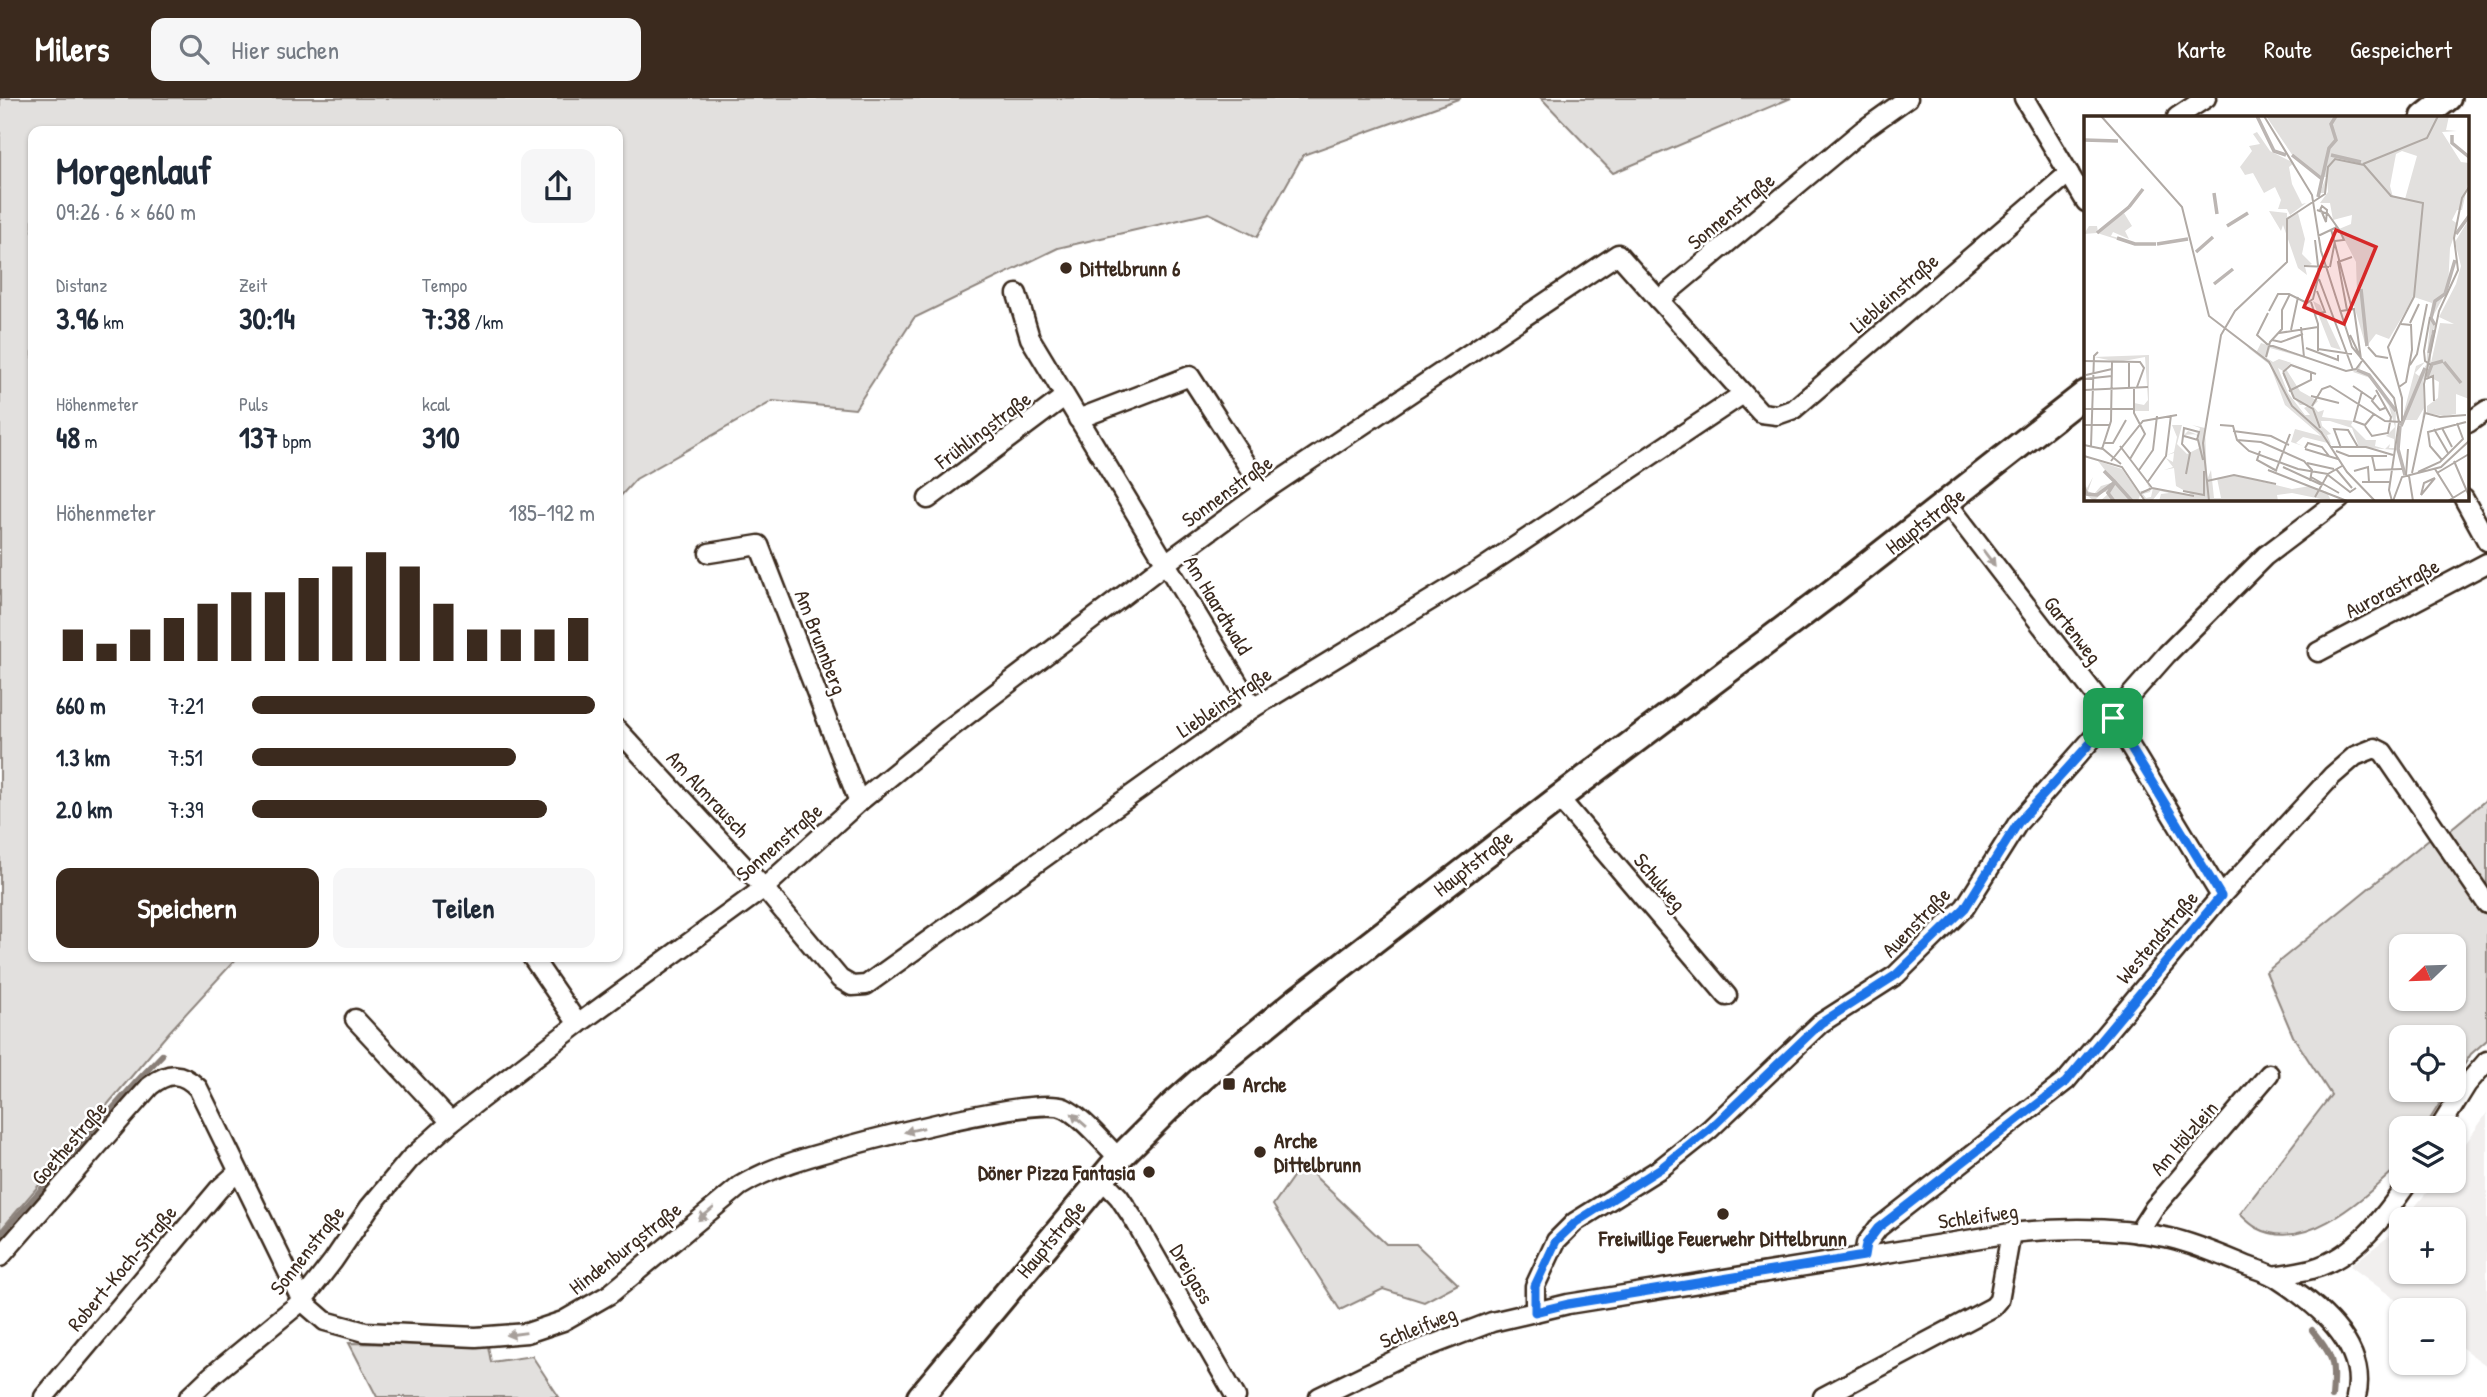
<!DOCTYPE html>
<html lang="de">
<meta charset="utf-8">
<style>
body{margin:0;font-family:"Patrick Hand",sans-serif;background:#f6f6f7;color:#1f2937;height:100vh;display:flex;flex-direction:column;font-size:26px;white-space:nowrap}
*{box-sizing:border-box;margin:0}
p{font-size:23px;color:#747a83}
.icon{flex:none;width:38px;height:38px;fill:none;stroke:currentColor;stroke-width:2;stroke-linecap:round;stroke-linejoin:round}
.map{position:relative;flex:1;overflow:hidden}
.panel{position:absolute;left:28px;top:28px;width:595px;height:836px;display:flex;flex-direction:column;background:#fff;border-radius:14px;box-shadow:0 2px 5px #0004}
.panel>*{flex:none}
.needle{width:46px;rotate:247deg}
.fabs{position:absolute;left:2389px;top:836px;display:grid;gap:14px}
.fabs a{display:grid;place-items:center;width:77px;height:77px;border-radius:14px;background:#fff;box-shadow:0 2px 5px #0004;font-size:35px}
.pin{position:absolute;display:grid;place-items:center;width:60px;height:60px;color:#fff;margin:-30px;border-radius:14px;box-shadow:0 4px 10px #0006}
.round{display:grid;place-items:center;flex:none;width:74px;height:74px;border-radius:14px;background:#f6f6f7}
.headline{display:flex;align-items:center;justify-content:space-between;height:119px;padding:0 28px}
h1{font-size:38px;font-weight:700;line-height:52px}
.stats{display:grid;grid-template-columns:repeat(3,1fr);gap:10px;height:119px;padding:7px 28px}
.stats div{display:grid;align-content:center}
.stats b{font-size:30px;font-weight:700}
.stats small{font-size:19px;font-weight:400}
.stats p{font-size:19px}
.chart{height:196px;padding:14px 28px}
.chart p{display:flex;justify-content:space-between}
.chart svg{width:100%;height:126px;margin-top:7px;stroke:#3b2a1e;stroke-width:6}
.action{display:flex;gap:14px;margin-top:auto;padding:14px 28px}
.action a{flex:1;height:80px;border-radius:14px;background:#3b2a1e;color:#fff;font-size:28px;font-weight:700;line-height:80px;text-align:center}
.action a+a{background:#f6f6f7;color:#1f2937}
ul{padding:0 28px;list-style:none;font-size:23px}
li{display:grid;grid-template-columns:112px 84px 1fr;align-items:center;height:52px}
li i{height:18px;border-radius:9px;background:#3b2a1e}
header{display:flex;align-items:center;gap:42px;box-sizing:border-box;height:98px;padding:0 35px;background:#3b2a1e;color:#fff}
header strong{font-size:33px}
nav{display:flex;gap:38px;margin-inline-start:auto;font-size:24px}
.search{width:490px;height:63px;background:#f6f6f7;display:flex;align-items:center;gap:18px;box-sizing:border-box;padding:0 24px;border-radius:14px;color:#747a83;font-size:26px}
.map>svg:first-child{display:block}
.built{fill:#f1efee}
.green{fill:#e2e0de;stroke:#8e857e;stroke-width:2;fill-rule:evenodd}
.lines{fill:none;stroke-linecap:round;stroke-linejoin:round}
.stream{stroke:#887e77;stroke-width:6}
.street-casing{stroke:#3b2a1e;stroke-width:23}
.secondary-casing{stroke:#3b2a1e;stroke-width:30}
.street{stroke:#fff;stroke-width:18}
.secondary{stroke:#fff;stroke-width:24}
.oneway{fill:#a79f9a}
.route-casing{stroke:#fff;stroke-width:14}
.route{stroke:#1a73e8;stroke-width:9}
.poi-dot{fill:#3b2a1e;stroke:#fff;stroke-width:2.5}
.labels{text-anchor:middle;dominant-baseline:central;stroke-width:5;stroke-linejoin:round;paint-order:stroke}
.street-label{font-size:21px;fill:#3b2a1e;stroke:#fff}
.poi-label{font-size:21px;font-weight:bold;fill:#3b2a1e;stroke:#fff;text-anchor:start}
.inset-river{fill:none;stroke:#bcb6b3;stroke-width:3.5}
.inset-road{fill:none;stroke:#b1aaa5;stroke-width:2}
.view{fill:#d62828;fill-opacity:0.15;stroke:#d62828;stroke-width:3.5}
.inset-edge{fill:none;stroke:#3b2a1e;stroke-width:3.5}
</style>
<header>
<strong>Milers</strong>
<div class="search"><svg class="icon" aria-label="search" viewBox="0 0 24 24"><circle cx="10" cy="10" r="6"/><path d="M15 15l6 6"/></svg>Hier suchen</div>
<nav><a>Karte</a><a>Route</a><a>Gespeichert</a></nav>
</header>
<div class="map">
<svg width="2487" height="1299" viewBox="0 0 2487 1299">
<rect width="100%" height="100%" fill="#fff"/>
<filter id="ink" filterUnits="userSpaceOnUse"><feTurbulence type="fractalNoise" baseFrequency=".0143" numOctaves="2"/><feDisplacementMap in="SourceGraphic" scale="14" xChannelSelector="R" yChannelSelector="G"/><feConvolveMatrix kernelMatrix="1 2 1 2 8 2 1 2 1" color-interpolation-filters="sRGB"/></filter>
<g filter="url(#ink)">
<polygon class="built" points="2487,1015 2487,1268 2454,1244 2454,1213 2411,1213 2350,1168 2388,1139 2401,1125 2401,1174 2454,1174 2454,1122 2404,1122 2436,1083 2454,1083 2454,1062"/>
<g class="green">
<polygon points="0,0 1461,0 1303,57 1257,139 1209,115 1058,150 914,220 855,311 773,303 636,381 618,401 618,33 33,33 33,859 238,859 170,933 0,1133"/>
<polygon points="1541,0 1791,0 1613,75"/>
<polygon points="2487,701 2487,793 2446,735"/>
<path d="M 2435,736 L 2487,814 L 2487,942 L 2471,956 L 2454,983 L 2454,940 L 2401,940 L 2401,992 L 2448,992 L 2424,1031 L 2401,1031 L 2401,1066 C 2367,1096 2307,1157 2257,1130 C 2251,1127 2245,1121 2240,1116 L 2331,997 L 2293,938 L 2266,874 ZM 2401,849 L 2454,849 L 2454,901 L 2401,901 Z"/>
<polygon points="1302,1066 1386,1146 1416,1146 1458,1186 1424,1204 1383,1191 1340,1212 1273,1107"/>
<polygon points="349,1245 488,1248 491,1264 532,1258 559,1299 377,1299"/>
</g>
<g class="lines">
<g class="stream">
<polyline points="0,1138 137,983 162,957"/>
<path d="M 2312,1232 C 2334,1259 2335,1264 2332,1299"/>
</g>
<defs>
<g id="street">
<polyline points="2024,0 2086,104"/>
<polyline points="2177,19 2206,0"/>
<polyline points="1017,196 1030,240 1253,610"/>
<polyline points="1659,202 1761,315 1777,317 1794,311 2069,75"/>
<polyline points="1078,321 1190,278 1264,393"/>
<polyline points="2468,325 2487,312"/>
<polyline points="928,401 1064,299"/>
<polyline points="2464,401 2487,443"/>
<polyline points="1948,406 2113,620 2221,798"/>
<polyline points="709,455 759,447 859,704"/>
<polyline points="2318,554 2487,465"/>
<polyline points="618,632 764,790 840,881 852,888 866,887 1253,610 1480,472 1743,296"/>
<polyline points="1559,700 1727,898"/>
<polyline points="532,859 578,926"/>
<polyline points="355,921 451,1024"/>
<polyline points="2439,1031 2467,986 2487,963"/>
<polyline points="1101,1080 1119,1099 1135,1123 1236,1299"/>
<polyline points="2138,1135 2154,1110 2269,976"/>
<polyline points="1864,1158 1866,1146 1878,1130 2066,983 2221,798 2332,678 2355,658 2375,650 2383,654 2487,806"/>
<path d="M 0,1159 L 150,988 C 168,974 181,973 198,990 L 302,1203 L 325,1223 L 365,1234 L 476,1239 L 527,1235 L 563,1223 L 610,1196 L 740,1088 C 761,1075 785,1066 809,1059 C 850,1047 1032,997 1064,1010 C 1082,1018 1104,1046 1119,1060"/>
<path d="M 2273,1178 C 2286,1176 2299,1174 2312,1171 C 2355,1159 2385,1118 2409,1083"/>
<polyline points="1535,1214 1535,1188 1556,1143 1575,1124 1661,1070 1710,1031 1821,925 1896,877 1965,809 2018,725 2167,556 2265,458 2340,401"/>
<polyline points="44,1299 219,1091 238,1074"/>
<polyline points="189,1299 211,1278 302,1203 333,1163 369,1110 410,1061 451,1024 578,926 764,790 859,704 945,634 1166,465 1264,393 1618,156 1659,202 1863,32 1908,0"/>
<path d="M 1319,1299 L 1403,1258 L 1492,1224 L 1535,1214 L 1568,1206 L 2011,1135 C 2064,1129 2118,1129 2170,1140 C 2196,1146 2221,1157 2245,1167 C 2255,1171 2266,1174 2275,1179 C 2314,1204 2369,1246 2356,1299"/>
<polyline points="1823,1299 1993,1209 1999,1202 2011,1135"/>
</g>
<g id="secondary">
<polyline points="2424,19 2448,0"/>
<polyline points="920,1299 1119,1060 1169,1010 1215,969 1297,902 1559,700 1831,495 2086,295"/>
</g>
</defs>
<use href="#street" class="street-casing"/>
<use href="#secondary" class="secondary-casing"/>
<use href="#street" class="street"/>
<use href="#secondary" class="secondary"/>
</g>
<defs><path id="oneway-solid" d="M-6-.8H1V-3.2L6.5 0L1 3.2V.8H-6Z" transform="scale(1.75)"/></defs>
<g class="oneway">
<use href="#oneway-solid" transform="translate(1989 460) rotate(53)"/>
<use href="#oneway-solid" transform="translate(1079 1022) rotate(-139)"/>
<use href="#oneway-solid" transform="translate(914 1032) rotate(167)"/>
<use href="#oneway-solid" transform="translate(706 1116) rotate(140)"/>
<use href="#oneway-solid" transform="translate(516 1236) rotate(172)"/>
</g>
</g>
<g class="lines" filter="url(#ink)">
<defs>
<polygon id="route" points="2113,620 2221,798 2066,984 1878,1130 1866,1146 1864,1158 1568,1206 1535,1214 1535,1188 1556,1143 1576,1124 1661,1070 1710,1031 1821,925 1896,877 1965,810 2018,725"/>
</defs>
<use href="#route" class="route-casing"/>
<use href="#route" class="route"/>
</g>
<g class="poi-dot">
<circle cx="1066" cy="170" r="7"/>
<rect x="1222" y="979" width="14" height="14" rx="3.5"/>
<circle cx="1260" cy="1054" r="7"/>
<circle cx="1149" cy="1074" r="7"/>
<circle cx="1723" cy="1116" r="7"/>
</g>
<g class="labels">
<g class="street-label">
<text transform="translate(1731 113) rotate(-40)">Sonnenstraße</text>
<text transform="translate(1894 195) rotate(-41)">Liebleinstraße</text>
<text transform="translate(983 332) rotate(-37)">Frühlingstraße</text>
<text transform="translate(1227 393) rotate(-36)">Sonnenstraße</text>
<text transform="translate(1925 423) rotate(-38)">Hauptstraße</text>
<text transform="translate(2392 490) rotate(-28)">Aurorastraße</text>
<text transform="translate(1218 507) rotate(59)">Am Haardtwald</text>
<text transform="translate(2073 532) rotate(52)">Gartenweg</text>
<text transform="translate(821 544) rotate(69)">Am Brunnberg</text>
<text transform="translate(1224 604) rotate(-34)">Liebleinstraße</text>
<text transform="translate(708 696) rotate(47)">Am Almrausch</text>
<text transform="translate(779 744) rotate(-41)">Sonnenstraße</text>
<text transform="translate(1473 765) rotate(-38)">Hauptstraße</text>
<text transform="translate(1660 784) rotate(50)">Schulweg</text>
<text transform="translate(1916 824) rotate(-46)">Auenstraße</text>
<text transform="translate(2157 839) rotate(-50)">Westendstraße</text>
<text transform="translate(2184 1040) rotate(-49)">Am Hölzlein</text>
<text transform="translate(69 1045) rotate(-49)">Goethestraße</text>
<text transform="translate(1978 1118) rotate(-8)">Schleifweg</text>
<text transform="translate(1051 1141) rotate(-50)">Hauptstraße</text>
<text transform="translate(625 1150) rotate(-38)">Hindenburgstraße</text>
<text transform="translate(307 1152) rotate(-52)">Sonnenstraße</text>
<text transform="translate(122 1170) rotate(-50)">Robert-Koch-Straße</text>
<text transform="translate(1192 1176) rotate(60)">Dreigass</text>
<text transform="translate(1418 1229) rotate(-22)">Schleifweg</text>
</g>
<g class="poi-label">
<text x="1080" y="170">Dittelbrunn 6</text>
<text x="1243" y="986">Arche</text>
<text x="1274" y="1042">Arche<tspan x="1274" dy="24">Dittelbrunn</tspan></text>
<text x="1135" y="1074" text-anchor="end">Döner Pizza Fantasia</text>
<text x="1723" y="1140" text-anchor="middle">Freiwillige Feuerwehr Dittelbrunn</text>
</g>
</g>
<g transform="translate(2084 18)">
<rect width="385" height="385" fill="#fff"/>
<path d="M 182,0 L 365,0 L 362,14 L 373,15 L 358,16 L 377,46 L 385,47 L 385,63 L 378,94 L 373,94 L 368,104 L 374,108 L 366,132 L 364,172 L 348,202 L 352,209 L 347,218 L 347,246 L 339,265 L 340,295 L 340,299 L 338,303 L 340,292 L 333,304 L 320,304 L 320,296 L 332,250 L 341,246 L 331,257 L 335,260 L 342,249 L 348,187 L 330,181 L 305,223 L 292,218 L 282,231 L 269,186 L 273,178 L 272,146 L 255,113 L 267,108 L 268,99 L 249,104 L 246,87 L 236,87 L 244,76 L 243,63 L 242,77 L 236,77 L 242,61 L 234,61 L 209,40 ZM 318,35 L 333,40 L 321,83 L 309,81 L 306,70 L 312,38 ZM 173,16 L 186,35 L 210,47 L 205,51 L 208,68 L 218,88 L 222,87 L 206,99 L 203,93 L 194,93 L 197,84 L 191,71 L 180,77 L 169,57 L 161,59 L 156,51 L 168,35 L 165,30 L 176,28 L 169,18 ZM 185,95 L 203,97 L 203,101 L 214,97 L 221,123 L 218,138 L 228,148 L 221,151 L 223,159 L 214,152 L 199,109 L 197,115 ZM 40,97 L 48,110 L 41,115 L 45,123 L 29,116 L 27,120 L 44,124 L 51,128 L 79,128 L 51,129 L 13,117 L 0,118 L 5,110 L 13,110 L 14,116 ZM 385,103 L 385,283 L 372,278 L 372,298 L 360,300 L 343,297 L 343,290 L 354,282 L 355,266 L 344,260 L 356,207 L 370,208 L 355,201 L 372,168 L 377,150 L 371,126 ZM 229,185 L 236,189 L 257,234 L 247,231 ZM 177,227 L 239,247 L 186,232 L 183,242 L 189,246 L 195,243 L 227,253 L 207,247 L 199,255 L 194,252 L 204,277 L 221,299 L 226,299 L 220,292 L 226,289 L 216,289 L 209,281 L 199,259 L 200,256 L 202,253 L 216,275 L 234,285 L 229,290 L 234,296 L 240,294 L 238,301 L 269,305 L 267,309 L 282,324 L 292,324 L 291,330 L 301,333 L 306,328 L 305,332 L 310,332 L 310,323 L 302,320 L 311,311 L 305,290 L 286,262 L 269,256 L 278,246 L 275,254 L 289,262 L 312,293 L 311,334 L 275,331 L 268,312 L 246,305 L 237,305 L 238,310 L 247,318 L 243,319 L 247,328 L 256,330 L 219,321 L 212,327 L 219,330 L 207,326 L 211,313 L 237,320 L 201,289 L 186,249 L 163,231 L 173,235 ZM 65,239 L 65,295 L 50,295 L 50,287 L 60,289 L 64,284 L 61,241 L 34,246 L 10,241 ZM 88,309 L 98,309 L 93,328 L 103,338 L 115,332 L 114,323 L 112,318 L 100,319 L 104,315 L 114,319 L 116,312 L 108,309 L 121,312 L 123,364 L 127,354 L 130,382 L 137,382 L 133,362 L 151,359 L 208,373 L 226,370 L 243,376 L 247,385 L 208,377 L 193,379 L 194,385 L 75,385 L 77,378 L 85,377 L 76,375 L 68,385 L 62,385 L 56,375 L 66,374 L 62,365 L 67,373 L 66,376 L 59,378 L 62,382 L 67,381 L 69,372 L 110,380 L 92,370 L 90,352 L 80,354 L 89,351 L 82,342 L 89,346 L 90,337 L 83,339 L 90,336 L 93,321 ZM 14,345 L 38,353 L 56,379 L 54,385 L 16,385 L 24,378 L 20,375 L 10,385 L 0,377 L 0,366 L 3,372 L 9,361 L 4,375 L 10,378 L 17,370 L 30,366 Z" fill="#e2e0de" fill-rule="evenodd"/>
<path class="inset-river" d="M 173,0 L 190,35 L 202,39M 368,19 L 368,27 L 385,41M 0,24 L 34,25M 208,39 L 238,63 L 234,81M 247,39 L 277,46M 238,63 L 245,32 L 252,24 L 247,8 L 252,0M 130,77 L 133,98M 45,91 L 59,73M 143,110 L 164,97M 13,117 L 45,91M 372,118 L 385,100M 33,122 L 51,128 L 72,128M 73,128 L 104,123M 112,136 L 129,121M 130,168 L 149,153M 277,173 L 283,230M 351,209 L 347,202 L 351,185 L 361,178 L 371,144M 345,237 L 350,214M 360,246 L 377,267M 273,254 L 285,259 L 312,295M 343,261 L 348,248 L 359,245M 316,310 L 314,333 L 321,359M 317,310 L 341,252M 20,355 L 31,366 L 24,377 L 30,385M 0,372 L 3,378 L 13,379 L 31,366 L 48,385"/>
<path class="inset-road" d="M 17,0 L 98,91 L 125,200 L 185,246 L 208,290 L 238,317M 180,0 L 228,79 L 237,135 L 268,231 L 310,282 L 315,306 L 305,374 L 308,385M 279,48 L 343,22 L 354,0M 233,94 L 244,98 L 256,115 L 260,124 L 251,125M 236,94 L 238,90 L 243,94 L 242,106 L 237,94M 247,113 L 268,193M 234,120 L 253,111M 220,150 L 245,151M 246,151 L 251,125M 235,163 L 269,254M 227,186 L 234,208 L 234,235M 263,194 L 254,146 L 268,141M 185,195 L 194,178 L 205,178 L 223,187 L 229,183 L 235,158 L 231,124M 257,195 L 270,193 L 277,243M 184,197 L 173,219 L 183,228 L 262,255 L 272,253 L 278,245M 231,198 L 241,196 L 233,175M 346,201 L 340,235 L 341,245 L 347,249M 326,207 L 335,188M 217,211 L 220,241M 207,214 L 214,181M 195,217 L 234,211M 266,219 L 276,240M 188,224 L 197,226 L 219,218M 284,231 L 292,240 L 304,242M 222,232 L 254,244 L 254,239M 234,233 L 268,238M 182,241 L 186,226 L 198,213 L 198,194 L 206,178M 0,245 L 56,246 L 60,252 L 53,271M 326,249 L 333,238 L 343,188M 199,256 L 210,282 L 229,293 L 236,312M 199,256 L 207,249 L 232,258M 2,259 L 28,253M 0,263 L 28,260M 342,263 L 349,260 L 350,285M 269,270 L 288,283M 315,271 L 322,266 L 328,234 L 327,209 L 317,208M 45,272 L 45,246M 0,274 L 64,271M 205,275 L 227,264 L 227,257M 278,275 L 270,305 L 281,309 L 290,298M 292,279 L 288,285 L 296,294 L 301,292M 227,280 L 255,287M 228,290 L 238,273 L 246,270 L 301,305 L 317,306M 385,292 L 385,318M 0,293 L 49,293M 341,297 L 356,301 L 382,299M 0,309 L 26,309M 136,309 L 149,310 L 153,324 L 165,335 L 214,353 L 244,358M 281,310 L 288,320 L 304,317 L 307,301 L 292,274M 358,312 L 368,331M 350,313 L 364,337M 149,315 L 187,320 L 205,329M 237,316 L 263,356 L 291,385M 100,320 L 114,324 L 119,344M 153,324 L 177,326 L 220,345 L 228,354 L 226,365M 20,327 L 29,327 L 42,304M 0,329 L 19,333 L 37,348M 7,330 L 10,240 L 14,236M 36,330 L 68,372 L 57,377M 247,331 L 282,331 L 309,339M 221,332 L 224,327 L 238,331 L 245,340M 257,332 L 250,313 L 264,314 L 274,331M 18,333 L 27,305 L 28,246M 221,333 L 254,343M 176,335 L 173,344 L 193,355M 252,335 L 265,340 L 303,340M 0,340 L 38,351 L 61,385M 288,340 L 291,354 L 318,353M 46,343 L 61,318 L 50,297 L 50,272M 358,344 L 346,330 L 344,316 L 382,306M 27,345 L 59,305 L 93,299M 370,345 L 385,380M 223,347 L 250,353M 199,351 L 238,369M 252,353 L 268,372M 351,353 L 371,385M 55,354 L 69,334 L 73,300M 184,354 L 263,385M 270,355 L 284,351 L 285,366M 334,356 L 356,346 L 379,323 L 373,307M 191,357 L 206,318M 328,357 L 341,296 L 340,268 L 355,195 L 374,154 L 370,122 L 378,82 L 385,71M 353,357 L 385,338M 102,358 L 106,337 L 98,328 L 100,312 L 115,316 L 113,324M 244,359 L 266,376 L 272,372M 322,359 L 324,333M 325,360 L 329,385M 227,361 L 255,377M 123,365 L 150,359 L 192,368M 278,366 L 307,366M 63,367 L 82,340 L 87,299M 68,372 L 110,380M 99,375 L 120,379 L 120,355M 337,379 L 340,367 L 351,362M 337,379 L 351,362M 231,381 L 244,358 L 258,350M 125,385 L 119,327 L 137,219 L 151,195 L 203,146 L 203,103 L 241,78 L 244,51 L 251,43 L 280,49 L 307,80 L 339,87 L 330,181 L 304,231 L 318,282 L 318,305M 309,385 L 318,361 L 357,351 L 385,325M 364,385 L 382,374"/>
<path class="view" d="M 252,114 L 292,131 L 260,208 L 220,191 Z"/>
<rect width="385" height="385" class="inset-edge"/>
</g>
</svg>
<div class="fabs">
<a><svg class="needle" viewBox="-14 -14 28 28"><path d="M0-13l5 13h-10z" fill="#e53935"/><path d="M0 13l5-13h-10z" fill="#747a83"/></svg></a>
<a><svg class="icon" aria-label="locate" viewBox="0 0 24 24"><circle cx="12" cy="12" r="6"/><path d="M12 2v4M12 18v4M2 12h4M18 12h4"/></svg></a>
<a><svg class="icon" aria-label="layers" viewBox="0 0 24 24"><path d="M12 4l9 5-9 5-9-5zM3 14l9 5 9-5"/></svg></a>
<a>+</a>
<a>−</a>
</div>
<div class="pin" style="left:2113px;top:620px;background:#1e9e55"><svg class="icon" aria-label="arrive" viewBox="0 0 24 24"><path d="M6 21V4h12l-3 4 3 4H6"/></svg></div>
<section class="panel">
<div class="headline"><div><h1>Morgenlauf</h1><p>09:26 · 6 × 660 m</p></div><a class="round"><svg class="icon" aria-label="share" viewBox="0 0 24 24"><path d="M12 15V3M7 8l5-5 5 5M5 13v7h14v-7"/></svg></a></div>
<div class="stats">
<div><p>Distanz</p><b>3.96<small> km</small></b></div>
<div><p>Zeit</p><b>30:14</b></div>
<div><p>Tempo</p><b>7:38<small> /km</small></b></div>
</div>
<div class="stats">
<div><p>Höhenmeter</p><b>48<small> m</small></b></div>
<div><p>Puls</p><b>137<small> bpm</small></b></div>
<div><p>kcal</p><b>310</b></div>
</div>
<div class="chart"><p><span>Höhenmeter</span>185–192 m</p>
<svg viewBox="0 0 160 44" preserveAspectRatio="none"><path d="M5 44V33M15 44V38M25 44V33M35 44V29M45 44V24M55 44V20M65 44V20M75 44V15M85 44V11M95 44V6M105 44V11M115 44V24M125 44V33M135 44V33M145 44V33M155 44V29"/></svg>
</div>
<ul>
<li><b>660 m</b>7:21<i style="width:100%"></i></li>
<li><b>1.3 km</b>7:51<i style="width:77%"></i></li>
<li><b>2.0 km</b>7:39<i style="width:86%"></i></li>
</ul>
<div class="action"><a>Speichern</a><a>Teilen</a></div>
</section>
</div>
